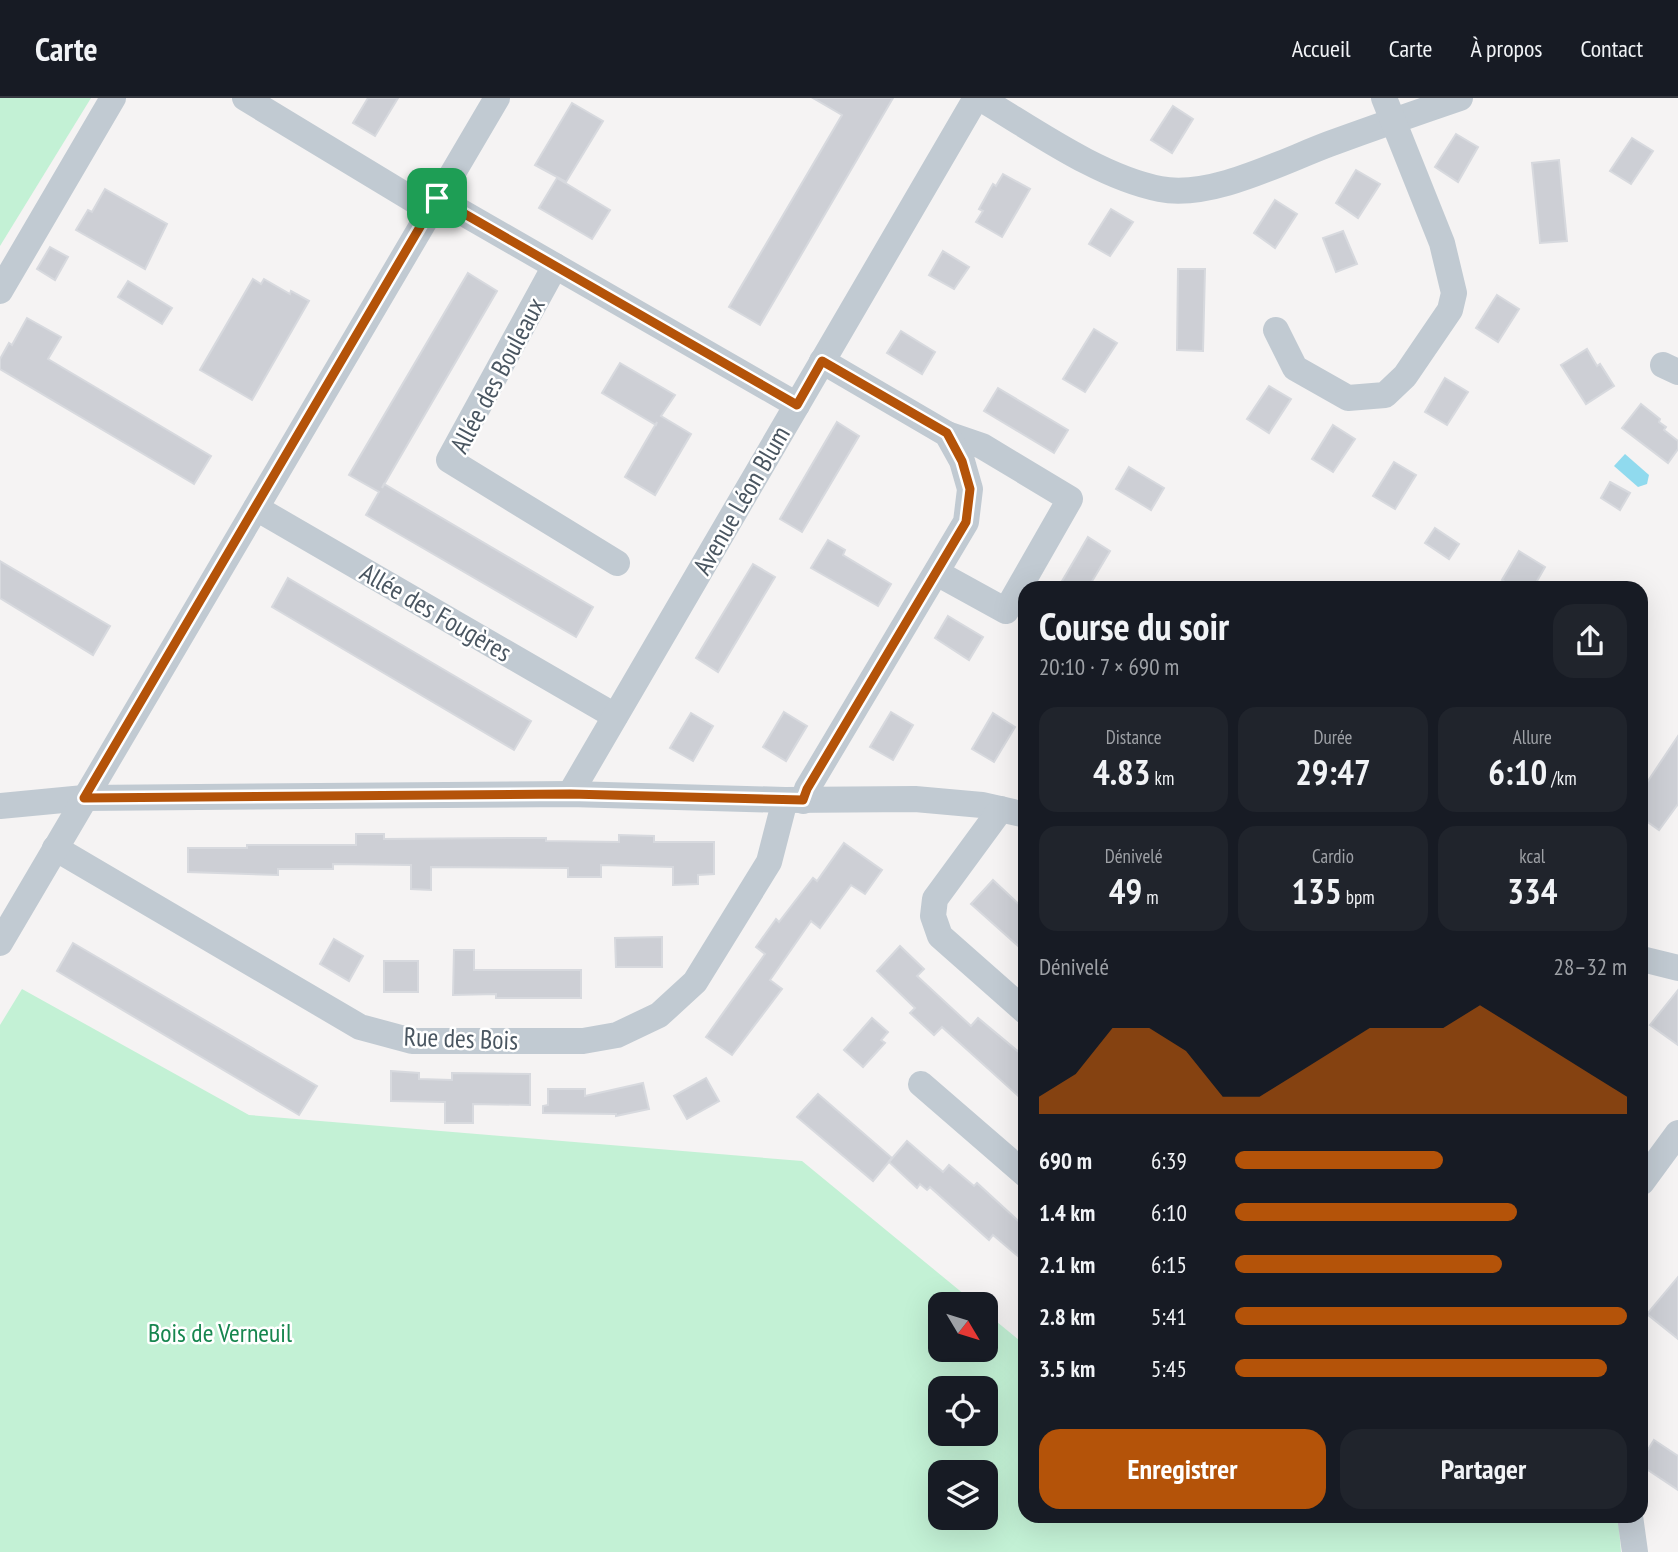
<!DOCTYPE html>
<html lang="fr">
<meta charset="utf-8">
<style>
body{margin:0;font-family:"PT Sans Narrow",sans-serif;background:#20242c;color:#f1f3f6;height:100vh;display:flex;flex-direction:column;font-size:26px;white-space:nowrap}
*{box-sizing:border-box;margin:0}
p{font-size:23px;color:#9ea1a6}
.icon{flex:none;width:38px;height:38px;fill:none;stroke:currentColor;stroke-width:2;stroke-linecap:round;stroke-linejoin:round}
.map{position:relative;flex:1;overflow:hidden}
.panel{position:absolute;left:1018px;top:483px;width:630px;height:942px;display:flex;flex-direction:column;background:#171b24;border-radius:21px;box-shadow:0 7px 28px #0002}
.panel>*{flex:none}
.needle{width:46px;rotate:128deg}
.fabs{position:absolute;left:928px;top:1194px;display:grid;gap:14px}
.fabs a{display:grid;place-items:center;width:70px;height:70px;border-radius:14px;background:#171b24;box-shadow:0 7px 28px #0002;font-size:35px}
.pin{position:absolute;display:grid;place-items:center;width:60px;height:60px;color:#fff;margin:-30px;border-radius:14px;box-shadow:0 4px 10px #0006}
.round{display:grid;place-items:center;flex:none;width:74px;height:74px;border-radius:21px;background:#20242c}
.summary{display:flex;align-items:center;justify-content:space-between;height:119px;padding:0 21px}
h1{font-size:38px;font-weight:600;line-height:52px}
.figures{display:grid;grid-template-columns:repeat(3,1fr);gap:10px;height:119px;padding:7px 21px}
.figures div{display:grid;align-content:center;border-radius:18px;background:#20242c;text-align:center}
.figures b{font-size:35px;font-weight:600}
.figures small{font-size:19px;font-weight:400}
.figures p{font-size:19px}
.chart{height:196px;padding:14px 21px}
.chart p{display:flex;justify-content:space-between}
.chart svg{width:100%;height:126px;margin-top:7px;fill:#b45309;opacity:.7}
.primary-button{display:flex;gap:14px;margin-top:auto;padding:14px 21px}
.primary-button a{flex:1;height:80px;border-radius:21px;background:#b45309;color:#fff;font-size:28px;font-weight:600;line-height:80px;text-align:center}
.primary-button a+a{background:#20242c;color:#f1f3f6}
ul{padding:0 21px;list-style:none;font-size:23px}
li{display:grid;grid-template-columns:112px 84px 1fr;align-items:center;height:52px}
li i{height:18px;border-radius:9px;background:#b45309}
header{display:flex;align-items:center;gap:42px;box-sizing:border-box;height:98px;padding:0 35px;background:#171b24;border-bottom:2px solid #363941}
header strong{font-size:33px}
nav{display:flex;gap:38px;margin-inline-start:auto;font-size:24px}
.map>svg:first-child{display:block}
.green{fill:#c3f1d5;fill-rule:evenodd}
.water{fill:#90daee}
.building{fill:#cdcfd5;stroke:#d7d9de;stroke-width:2}
.lines{fill:none;stroke-linecap:round;stroke-linejoin:round}
.street{stroke:#c1cad2;stroke-width:26}
.route-casing{stroke:#fff;stroke-width:14}
.route{stroke:#b45309;stroke-width:9}
.labels{text-anchor:middle;dominant-baseline:central;stroke-width:5;stroke-linejoin:round;paint-order:stroke}
.street-label{font-size:26px;fill:#4a5661;stroke:#fff}
.park-label{font-size:26px;fill:#17864f;stroke:#fff}
</style>
<header>
<strong>Carte</strong>
<nav><a>Accueil</a><a>Carte</a><a>À propos</a><a>Contact</a></nav>
</header>
<div class="map">
<svg width="1678" height="1454" viewBox="0 0 1678 1454">
<rect width="100%" height="100%" fill="#f5f3f3"/>
<g class="green">
<polygon points="0,0 91,0 0,148"/>
<path d="M 22,891 L 249,1017 L 802,1063 L 976,1206 L 940,1206 L 940,1251 L 985,1251 L 985,1214 L 1025,1247 L 1026,1418 L 1618,1418 L 1621,1454 L 0,1454 L 0,927 ZM 940,1290 L 985,1290 L 985,1335 L 940,1335 ZM 940,1374 L 985,1374 L 985,1419 L 940,1419 Z"/>
</g>
<polygon class="water" points="1625,356 1649,377 1647,386 1638,389 1614,368"/>
<g class="building">
<polygon points="368,0 398,0 375,38 353,25"/>
<polygon points="813,0 893,0 760,227 729,209 842,17"/>
<polygon points="572,5 603,23 566,84 535,67"/>
<polygon points="1173,8 1193,21 1172,55 1151,42"/>
<polygon points="1456,36 1478,49 1458,84 1435,69"/>
<polygon points="1632,40 1653,53 1631,86 1610,73"/>
<polygon points="1559,62 1567,143 1540,145 1532,65"/>
<polygon points="1356,72 1380,86 1358,120 1336,105"/>
<polygon points="1003,76 1030,91 1002,139 976,124 983,113 979,111 993,86 996,88"/>
<polygon points="557,80 610,112 592,141 539,110"/>
<polygon points="105,91 167,126 145,171 76,132 88,112 92,114"/>
<polygon points="1275,102 1297,116 1275,150 1254,135"/>
<polygon points="1111,111 1133,124 1110,158 1089,146"/>
<polygon points="1343,133 1357,166 1336,174 1323,140"/>
<polygon points="50,149 68,159 55,182 37,171"/>
<polygon points="943,153 969,169 954,191 929,177"/>
<polygon points="1178,171 1205,171 1203,253 1177,252"/>
<polygon points="468,175 497,193 382,390 384,386 593,509 576,539 366,417 379,394 349,377"/>
<polygon points="253,181 261,186 264,181 290,196 291,193 309,203 252,302 200,272"/>
<polygon points="128,183 172,210 162,226 118,199"/>
<polygon points="1497,197 1519,211 1498,244 1476,230"/>
<polygon points="27,220 61,239 48,261 211,358 194,386 0,271 0,261 9,245 12,247"/>
<polygon points="1094,231 1117,245 1085,294 1063,281"/>
<polygon points="901,233 935,254 922,276 887,255"/>
<polygon points="1587,251 1597,268 1600,266 1614,288 1586,306 1561,267"/>
<polygon points="620,265 675,297 661,318 691,336 655,397 625,379 657,324 656,327 602,295"/>
<polygon points="1445,280 1468,294 1447,327 1425,314"/>
<polygon points="1269,288 1291,301 1269,335 1247,321"/>
<polygon points="998,290 1068,332 1054,355 984,313"/>
<polygon points="1641,306 1660,321 1659,324 1666,329 1664,332 1678,343 1678,351 1668,365 1622,330"/>
<polygon points="837,324 859,338 802,434 780,421"/>
<polygon points="1333,327 1355,341 1333,374 1312,361"/>
<polygon points="1394,364 1416,377 1395,411 1373,398"/>
<polygon points="1129,369 1164,390 1151,412 1116,391"/>
<polygon points="1610,384 1630,395 1620,412 1601,400"/>
<polygon points="1435,430 1459,446 1449,461 1425,445"/>
<polygon points="1088,439 1110,453 1088,490 1058,490"/>
<polygon points="828,442 845,452 843,457 891,486 878,508 811,470"/>
<polygon points="1519,453 1545,469 1533,490 1515,490 1502,482"/>
<polygon points="0,463 110,528 93,557 0,500"/>
<polygon points="753,466 775,479 718,574 696,560"/>
<polygon points="288,480 531,623 514,652 272,509"/>
<polygon points="948,518 983,539 969,562 935,540"/>
<polygon points="784,614 807,628 786,663 763,649"/>
<polygon points="891,614 913,627 893,662 870,649"/>
<polygon points="691,615 713,628 693,663 670,650"/>
<polygon points="993,615 1015,629 994,664 972,651"/>
<polygon points="1678,638 1678,706 1659,732 1642,720 1642,692"/>
<polygon points="356,736 384,736 384,741 518,740 546,740 546,743 619,744 619,737 654,738 654,744 714,744 714,776 698,777 698,786 673,787 673,769 601,767 601,779 568,779 568,770 431,769 431,792 411,791 411,767 333,766 333,771 278,771 278,777 188,774 188,750 247,750 247,747 356,747"/>
<polygon points="844,745 882,772 865,796 851,787 820,830 811,823 770,882 782,891 732,957 706,939 765,856 756,849 776,821 779,824 813,780 817,783"/>
<polygon points="993,782 1026,813 1026,855 971,806"/>
<polygon points="662,839 662,869 616,869 615,840"/>
<polygon points="334,841 363,858 349,883 320,866"/>
<polygon points="73,845 317,988 299,1017 57,873"/>
<polygon points="900,848 924,871 917,878 971,928 978,920 1026,960 1026,1005 942,929 934,937 910,915 915,910 877,873"/>
<polygon points="454,852 474,852 474,872 581,872 581,900 496,900 496,896 453,897"/>
<rect x="384" y="863" width="34" height="31"/>
<polygon points="1678,892 1678,947 1650,927"/>
<polygon points="872,920 888,934 881,942 885,945 863,969 844,952"/>
<polygon points="391,973 419,975 419,981 452,982 452,975 530,976 530,1007 473,1006 473,1025 445,1025 445,1004 391,1003"/>
<polygon points="706,980 719,1003 687,1021 674,998"/>
<polygon points="643,985 649,1011 616,1018 616,1016 543,1015 543,1008 548,1007 548,991 585,991 585,998"/>
<polygon points="818,996 892,1060 873,1083 797,1019"/>
<polygon points="907,1043 943,1074 949,1067 974,1088 977,1085 1026,1130 1026,1165 993,1137 989,1142 930,1089 927,1092 920,1086 917,1090 889,1064"/>
<polygon points="1678,1179 1678,1241 1647,1216"/>
<polygon points="1654,1342 1678,1358 1678,1392 1642,1368 1642,1361"/>
</g>
<g class="lines">
<g class="street">
<polyline points="245,0 430,112"/>
<path d="M 980,0 C 1034,32 1099,79 1160,91 C 1211,101 1281,64 1329,46 C 1373,30 1416,15 1460,0"/>
<polyline points="437,100 797,307"/>
<polyline points="555,168 449,362 617,465"/>
<polyline points="0,193 113,0"/>
<polyline points="1276,232 1295,270 1348,300 1385,297 1405,278 1450,212 1454,195 1442,145 1384,0"/>
<polyline points="1663,267 1678,274"/>
<polyline points="256,410 615,618"/>
<polyline points="937,475 1006,513 1070,401 982,348 947,336"/>
<polyline points="570,696 976,0"/>
<polyline points="803,703 807,691 966,424 970,391 962,363 947,336 822,263"/>
<polyline points="0,708 84,700 570,696 785,702 915,701 982,707 1026,717"/>
<polyline points="1001,711 935,801 933,818 940,838 1026,914"/>
<polyline points="55,750 360,929 412,943 583,943 617,937 659,917 695,884 769,764 785,702"/>
<polyline points="0,845 497,0"/>
<polyline points="1642,861 1678,870"/>
<polyline points="921,986 1026,1077"/>
<polyline points="1642,1084 1678,1035"/>
<polyline points="1630,1418 1635,1454"/>
</g>
</g>
<g class="lines">
<defs>
<polygon id="route" points="437,100 797,307 822,263 947,335 962,363 970,391 966,424 807,691 803,702 570,696 84,700"/>
</defs>
<use href="#route" class="route-casing"/>
<use href="#route" class="route"/>
</g>
<g class="labels">
<g class="street-label">
<text transform="translate(497 277) rotate(-62)">Allée des Bouleaux</text>
<text transform="translate(741 402) rotate(-60)">Avenue Léon Blum</text>
<text transform="translate(436 514) rotate(30)">Allée des Fougères</text>
<text transform="translate(461 940) rotate(2)">Rue des Bois</text>
</g>
<g class="park-label">
<text x="220" y="1234">Bois de Verneuil</text>
</g>
</g>
</svg>
<div class="fabs">
<a><svg class="needle" viewBox="-14 -14 28 28"><path d="M0-13l5 13h-10z" fill="#e53935"/><path d="M0 13l5-13h-10z" fill="#9ea1a6"/></svg></a>
<a><svg class="icon" aria-label="locate" viewBox="0 0 24 24"><circle cx="12" cy="12" r="6"/><path d="M12 2v4M12 18v4M2 12h4M18 12h4"/></svg></a>
<a><svg class="icon" aria-label="layers" viewBox="0 0 24 24"><path d="M12 4l9 5-9 5-9-5zM3 14l9 5 9-5"/></svg></a>
</div>
<div class="pin" style="left:437px;top:100px;background:#1e9e55"><svg class="icon" aria-label="arrive" viewBox="0 0 24 24"><path d="M6 21V4h12l-3 4 3 4H6"/></svg></div>
<section class="panel">
<div class="summary"><div><h1>Course du soir</h1><p>20:10 · 7 × 690 m</p></div><a class="round"><svg class="icon" aria-label="share" viewBox="0 0 24 24"><path d="M12 15V3M7 8l5-5 5 5M5 13v7h14v-7"/></svg></a></div>
<div class="figures">
<div><p>Distance</p><b>4.83<small> km</small></b></div>
<div><p>Durée</p><b>29:47</b></div>
<div><p>Allure</p><b>6:10<small> /km</small></b></div>
</div>
<div class="figures">
<div><p>Dénivelé</p><b>49<small> m</small></b></div>
<div><p>Cardio</p><b>135<small> bpm</small></b></div>
<div><p>kcal</p><b>334</b></div>
</div>
<div class="chart"><p><span>Dénivelé</span>28–32 m</p>
<svg viewBox="0 0 160 44" preserveAspectRatio="none"><path d="M0 44V38L10 30L20 14L30 14L40 22L50 38L60 38L70 30L80 22L90 14L100 14L110 14L120 6L130 14L140 22L150 30L160 38V44z"/></svg>
</div>
<ul>
<li><b>690 m</b>6:39<i style="width:53%"></i></li>
<li><b>1.4 km</b>6:10<i style="width:72%"></i></li>
<li><b>2.1 km</b>6:15<i style="width:68%"></i></li>
<li><b>2.8 km</b>5:41<i style="width:100%"></i></li>
<li><b>3.5 km</b>5:45<i style="width:95%"></i></li>
</ul>
<div class="primary-button"><a>Enregistrer</a><a>Partager</a></div>
</section>
</div>
